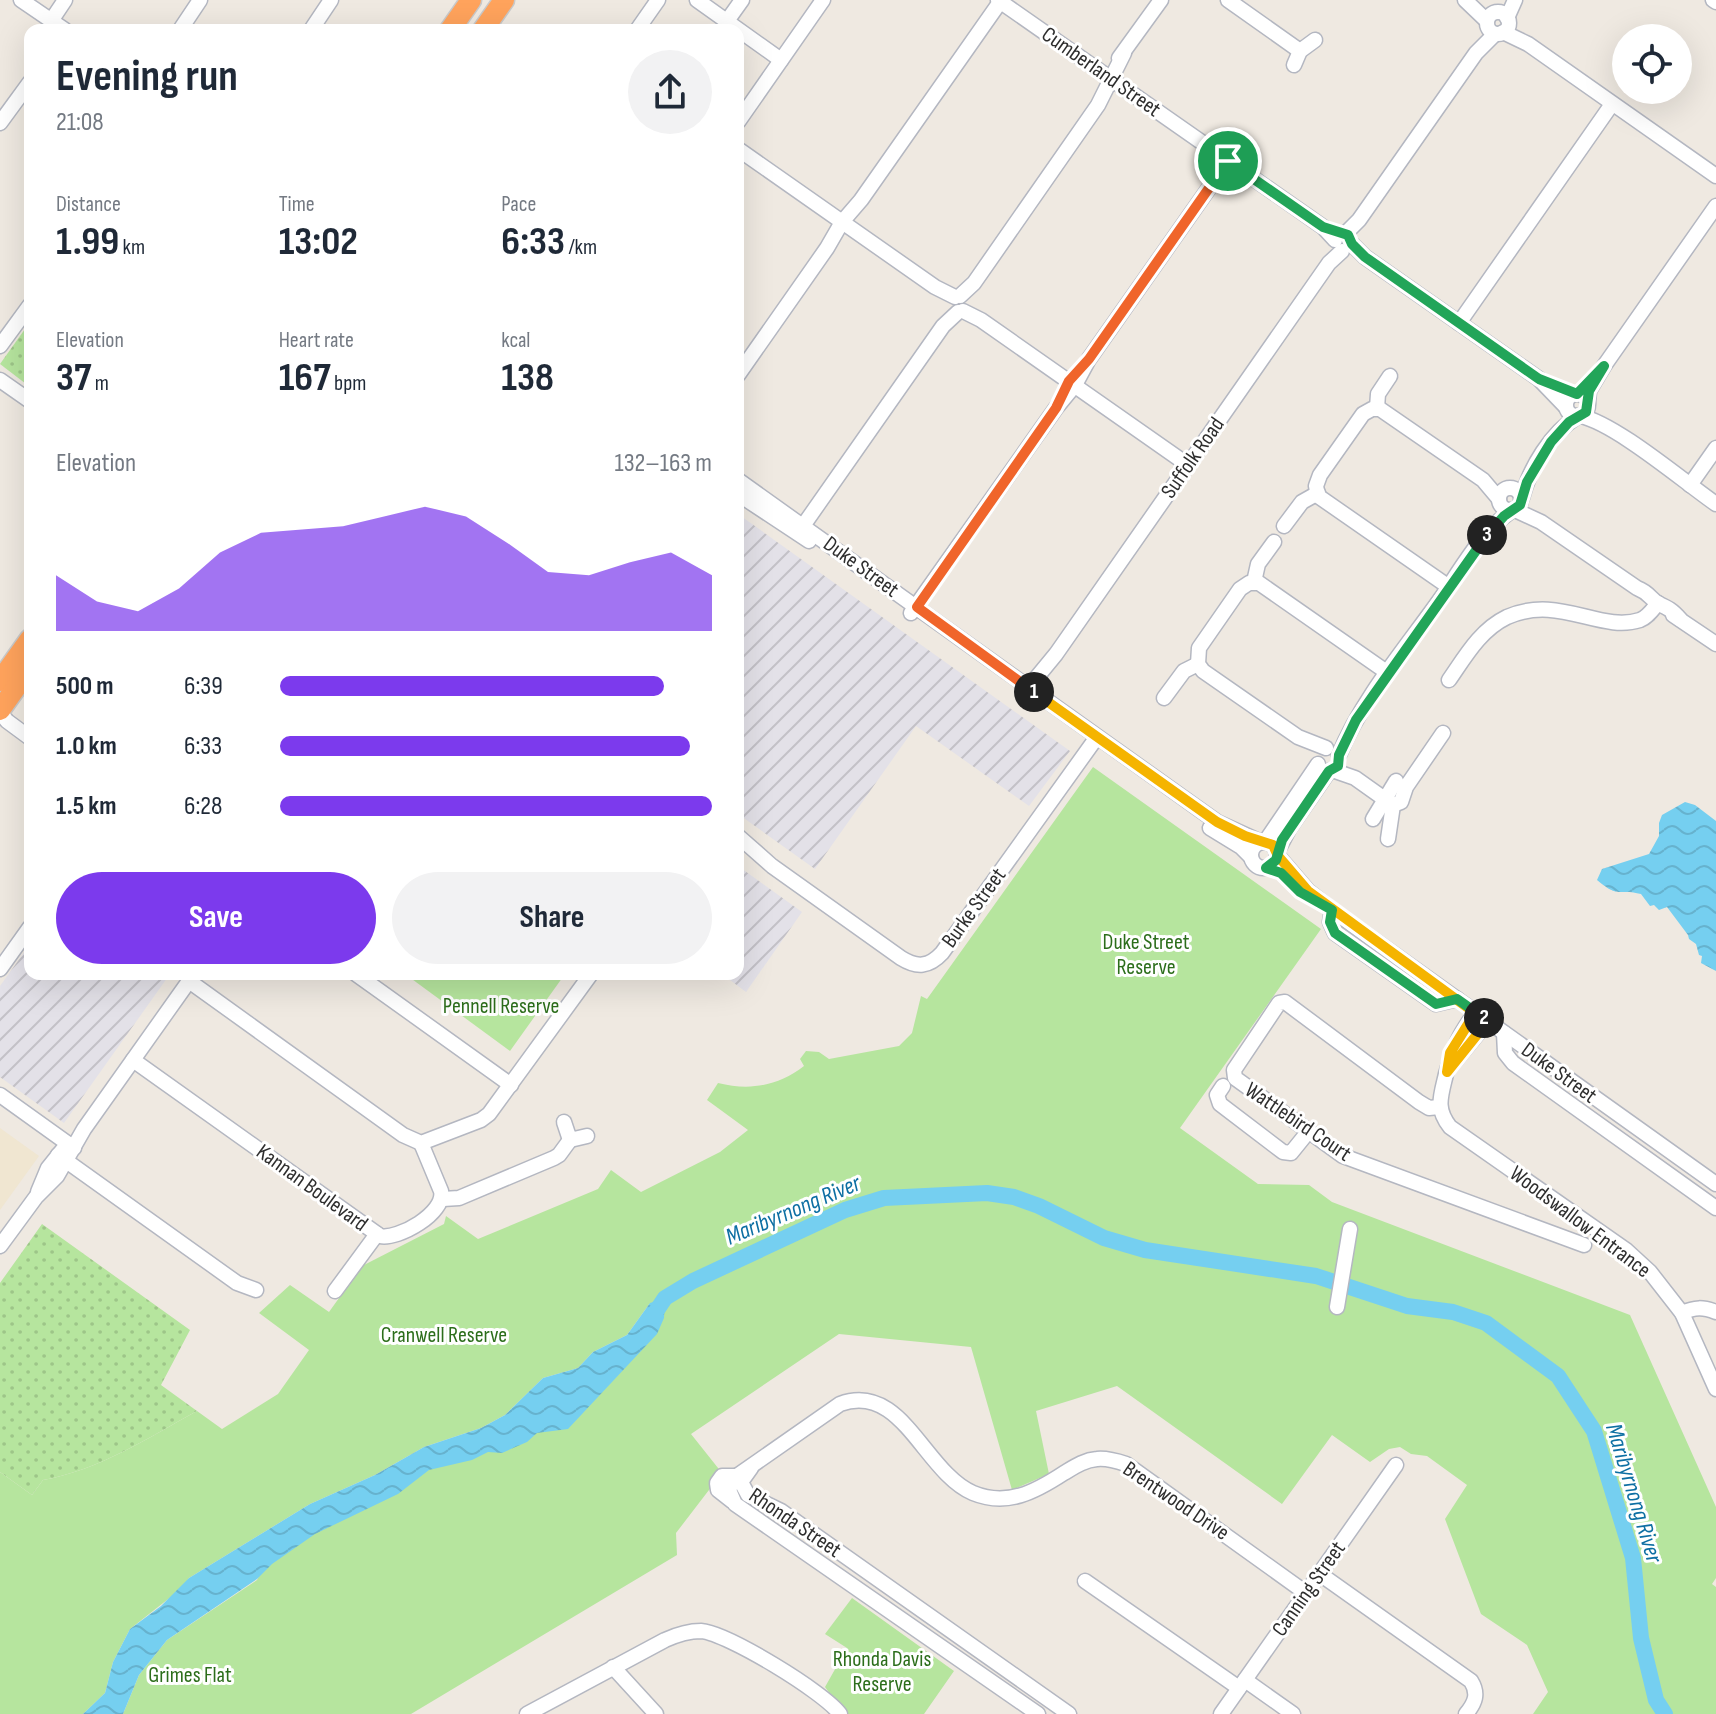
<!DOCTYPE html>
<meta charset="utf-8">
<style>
body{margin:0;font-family:"Sofia Sans Condensed",sans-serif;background:#f2f2f3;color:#1f2937;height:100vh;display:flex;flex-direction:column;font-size:30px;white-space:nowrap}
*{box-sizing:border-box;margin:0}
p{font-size:26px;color:#747a83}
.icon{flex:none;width:44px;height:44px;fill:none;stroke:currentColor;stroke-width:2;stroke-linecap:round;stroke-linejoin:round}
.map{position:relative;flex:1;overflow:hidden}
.side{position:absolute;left:24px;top:24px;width:720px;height:956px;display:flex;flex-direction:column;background:#fff;border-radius:16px;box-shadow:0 8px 32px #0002}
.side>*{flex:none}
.controls{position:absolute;left:1612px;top:24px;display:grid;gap:16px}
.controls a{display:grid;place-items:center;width:80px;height:80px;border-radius:50%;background:#fff;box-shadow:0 8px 32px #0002;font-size:40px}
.pin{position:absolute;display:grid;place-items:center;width:68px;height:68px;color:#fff;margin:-34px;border:4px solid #fff;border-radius:50%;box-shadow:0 2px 8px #0007}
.km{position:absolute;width:40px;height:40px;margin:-20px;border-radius:50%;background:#222;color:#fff;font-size:22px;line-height:40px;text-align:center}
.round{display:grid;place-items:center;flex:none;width:84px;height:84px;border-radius:42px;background:#f2f2f3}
.overview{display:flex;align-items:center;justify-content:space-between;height:136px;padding:0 32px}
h1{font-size:44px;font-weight:700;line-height:60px}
.metrics{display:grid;grid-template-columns:repeat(3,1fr);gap:12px;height:136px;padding:8px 32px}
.metrics div{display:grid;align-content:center}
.metrics b{font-size:40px;font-weight:700}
.metrics small{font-size:22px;font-weight:400}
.metrics p{font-size:22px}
.chart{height:224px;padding:16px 32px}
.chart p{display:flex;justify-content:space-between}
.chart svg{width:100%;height:144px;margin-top:8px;fill:#7c3aed;opacity:.7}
.button{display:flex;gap:16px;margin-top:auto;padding:16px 32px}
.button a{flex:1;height:92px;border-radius:48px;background:#7c3aed;color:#fff;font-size:32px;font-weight:700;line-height:92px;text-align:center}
.button a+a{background:#f2f2f3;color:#1f2937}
ul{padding:0 32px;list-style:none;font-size:26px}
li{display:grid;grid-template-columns:128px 96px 1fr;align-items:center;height:60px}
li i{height:20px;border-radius:10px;background:#7c3aed}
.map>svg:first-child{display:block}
.industrial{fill:url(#industrial-furrows)}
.education{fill:#f0e6d1}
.grass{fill:url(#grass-dots)}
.park{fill:#b6e59e}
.water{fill:url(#water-waves)}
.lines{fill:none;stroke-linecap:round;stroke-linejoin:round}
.river{stroke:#75cff0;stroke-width:16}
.minor-casing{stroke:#b4b7c1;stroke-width:17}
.highway-casing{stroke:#c9c9c9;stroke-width:23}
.minor{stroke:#fff;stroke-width:14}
.highway{stroke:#ffa35c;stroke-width:20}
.split-1-casing{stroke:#fff;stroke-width:16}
.split-2-casing{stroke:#fff;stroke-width:16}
.split-3-casing{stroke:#fff;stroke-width:16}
.split-4-casing{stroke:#fff;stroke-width:16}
.split-1{stroke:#f0652b;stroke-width:10}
.split-2{stroke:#f5b400;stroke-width:10}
.split-3{stroke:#22a559;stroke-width:10}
.split-4{stroke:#22a559;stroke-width:10}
.labels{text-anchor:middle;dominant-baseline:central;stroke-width:6;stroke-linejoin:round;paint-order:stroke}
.street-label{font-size:22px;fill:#2e2e2e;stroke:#fff}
.park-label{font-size:22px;fill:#2c6e1b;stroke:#fff}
.water-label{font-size:24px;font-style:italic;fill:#0d6fa3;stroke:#fff}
</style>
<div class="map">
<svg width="1716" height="1714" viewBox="0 0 1716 1714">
<defs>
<pattern id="industrial-furrows" width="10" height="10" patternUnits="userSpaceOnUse" patternTransform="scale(2)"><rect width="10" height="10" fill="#e3e1e8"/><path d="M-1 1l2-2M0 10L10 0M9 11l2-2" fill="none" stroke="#c3c1c7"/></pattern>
<pattern id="grass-dots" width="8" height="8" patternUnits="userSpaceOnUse" patternTransform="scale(2)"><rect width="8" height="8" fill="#b6e59e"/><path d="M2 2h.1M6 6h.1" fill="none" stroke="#9dc588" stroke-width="1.8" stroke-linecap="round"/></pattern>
<pattern id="water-waves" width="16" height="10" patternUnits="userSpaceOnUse" patternTransform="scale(2)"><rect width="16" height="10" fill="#75cff0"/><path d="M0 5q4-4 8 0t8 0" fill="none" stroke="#66b2ce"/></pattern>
</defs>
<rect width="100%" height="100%" fill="#efe9e1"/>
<g class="industrial">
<polygon points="738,514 1070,751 1029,806 916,726 815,869 738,814"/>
<polygon points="738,866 802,912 746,992 722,974 738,974"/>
<polygon points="30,944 30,974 170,974 64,1123 0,1077 0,986"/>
</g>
<polygon class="education" points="0,1128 39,1156 0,1210"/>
<g class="grass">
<polygon points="30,322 30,387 0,364"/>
<path d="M 42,1224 L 190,1330 L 161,1385 L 197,1411 C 146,1439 99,1470 43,1480 L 32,1495 L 0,1472 L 0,1283 Z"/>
</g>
<g class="park">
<path d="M 1093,767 L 1321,929 L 1180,1128 L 1258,1184 L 1309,1185 L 1332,1202 L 1630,1315 L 1716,1507 L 1716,1578 L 1712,1584 L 1716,1587 L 1716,1714 L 1533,1714 L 1548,1692 L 1527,1645 L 1481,1614 L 1445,1519 L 1467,1485 L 1427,1456 L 1411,1454 L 1400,1447 L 1389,1449 L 1370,1462 L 1332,1435 L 1282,1504 L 1117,1386 L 1036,1411 L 1049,1474 L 1012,1490 L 971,1347 L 839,1334 L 691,1434 L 722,1473 L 676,1533 L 677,1555 L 411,1714 L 123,1714 L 139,1675 L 167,1640 L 257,1580 L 271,1551 L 619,1362 L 650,1303 L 627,1335 L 593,1352 L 578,1368 L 543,1378 L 505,1415 L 481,1428 L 424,1447 L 375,1475 L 310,1504 L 189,1578 L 181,1589 L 130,1629 L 113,1662 L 105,1693 L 83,1714 L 0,1714 L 0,1472 L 32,1495 L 43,1480 C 99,1470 146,1439 197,1411 L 222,1429 L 278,1394 L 309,1350 L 259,1313 L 290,1285 L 329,1312 L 362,1266 L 444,1224 L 446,1216 L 478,1239 L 598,1189 L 611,1170 L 641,1192 L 720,1152 L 748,1130 L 707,1100 L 718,1083 C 750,1091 778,1086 804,1066 L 800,1059 L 806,1051 L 819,1052 L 829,1059 L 899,1046 L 912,1033 L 921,996 L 927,999 Z"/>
<polygon points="405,974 565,974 510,1051"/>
<polygon points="852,1598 954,1671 924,1714 845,1714 825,1687 847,1648 825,1634"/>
</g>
<g class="water">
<path d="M 1685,802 L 1695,805 L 1716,821 L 1716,971 L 1701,963 L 1702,956 L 1699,955 L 1696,944 L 1689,939 L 1688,935 L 1667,907 L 1659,910 L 1654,905 L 1650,906 L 1641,894 C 1616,888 1620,899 1597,880 L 1602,869 L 1649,854 L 1659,836 L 1659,823 L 1662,815 Z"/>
<polygon points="665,1298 664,1318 657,1334 568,1429 537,1433 527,1442 502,1453 488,1452 472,1460 429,1470 398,1494 315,1534 272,1564 257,1579 167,1640 139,1675 123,1714 83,1714 105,1693 113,1662 130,1629 161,1606 189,1578 310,1504 375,1475 424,1447 481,1428 505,1415 543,1378 578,1368 593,1352 627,1335 650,1303"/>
</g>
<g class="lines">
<polyline class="river" points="653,1316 665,1298 693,1281 845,1210 884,1198 987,1193 1014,1197 1039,1206 1104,1238 1145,1250 1316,1276 1407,1306 1453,1312 1486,1323 1558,1376 1594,1431 1633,1558 1641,1638 1656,1700 1665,1714"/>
<defs>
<g id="minor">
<polyline points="21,0 65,30"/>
<polyline points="697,0 781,60"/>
<polyline points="998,0 1323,227 1335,240"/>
<polyline points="1228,0 1300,51"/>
<polyline points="1465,0 1487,21"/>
<polyline points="1713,0 1716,2"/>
<circle cx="1498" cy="23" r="11"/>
<polyline points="1507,18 1515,0"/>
<polyline points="51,21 65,0"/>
<polyline points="727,21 742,0"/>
<polyline points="180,30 200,0"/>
<polyline points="311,30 331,0"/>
<polyline points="637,30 658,0"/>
<polyline points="1503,32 1528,44 1716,176"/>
<polyline points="1119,58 1161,0"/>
<polyline points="1294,65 1300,51 1315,40"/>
<polyline points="738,122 823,0"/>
<polyline points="0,123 30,82"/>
<polyline points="738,149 935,287 955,297"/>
<polyline points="1345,234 1359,220 1476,53 1495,34"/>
<polyline points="1352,244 1365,257 1539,379 1565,406"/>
<polyline points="960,296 974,283 1098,105 1124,53"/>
<polyline points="963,311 981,320 1188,465"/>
<polyline points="1459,323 1612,104"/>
<polyline points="0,346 30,305"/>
<polyline points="738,375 827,248 842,222 861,200 1000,2"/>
<polyline points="0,380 30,401"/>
<circle cx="1577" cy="405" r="11"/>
<polyline points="1588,403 1589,391 1604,366 1716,206"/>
<polyline points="1377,408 1378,394 1390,376"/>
<path d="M 1580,416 C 1615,423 1683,481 1716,504"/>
<polyline points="738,480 1217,822 1261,842"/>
<polyline points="1690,485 1716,448"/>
<circle cx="1510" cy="499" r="11"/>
<polyline points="738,494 809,541"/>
<path d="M 1522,498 C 1530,467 1551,433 1578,416"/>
<path d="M 1515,510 L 1541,522 L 1637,588 C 1650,593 1650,599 1659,604 C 1668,608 1672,610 1680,619"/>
<polyline points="1284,526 1302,502 1318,493"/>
<polyline points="798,533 943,326 958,312"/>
<polyline points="1254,582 1258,564 1274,542"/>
<polyline points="1449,587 1318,496 1316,486 1320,475 1363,414 1372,409 1380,409 1483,480 1499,499"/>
<polyline points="911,613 1056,408 1075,385 1089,359 1228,161"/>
<polyline points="1673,615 1716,644"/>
<path d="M 1449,680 C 1465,657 1480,630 1507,617 C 1559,594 1600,633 1640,620 C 1648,617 1653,609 1658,603"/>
<polyline points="1026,696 1028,688 1056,654 1329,263 1342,251"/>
<polyline points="1164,698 1184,671 1198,664"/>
<polyline points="0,712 7,721 30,738"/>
<polyline points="1326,748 1298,737 1203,671 1198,664 1199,648 1240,589 1249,583 1259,583 1388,673"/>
<path d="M 1339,755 C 1362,699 1404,650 1439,601 C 1460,571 1481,532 1511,511"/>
<polyline points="1332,770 1355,778 1393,805 1401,802 1406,787 1443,733"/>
<polyline points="1373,819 1396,781"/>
<polyline points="1210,828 1241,847 1251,857"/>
<path d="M 738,836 L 772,866 L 901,958 C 917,968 929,967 942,953 L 1097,737"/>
<polyline points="1388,839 1393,805"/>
<circle cx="1264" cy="855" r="13"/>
<polyline points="1265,842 1318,764"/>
<polyline points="1277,852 1289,829 1329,771"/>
<polyline points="1278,856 1308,891 1332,910 1716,1184"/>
<polyline points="1332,910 1330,922 1335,933 1436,1004 1457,999"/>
<polyline points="0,969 30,927"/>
<polyline points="356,974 511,1085"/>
<polyline points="189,981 403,1135 421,1143 481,1120 489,1114 591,974"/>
<path d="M 1475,1013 C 1458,1036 1454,1047 1446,1074 C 1441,1096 1435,1108 1450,1127 L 1626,1250 L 1650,1272 L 1682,1313 L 1716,1389"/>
<polyline points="1504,1033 1505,1053 1513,1063 1716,1208"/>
<path d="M 133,1060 L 380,1236 C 398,1240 446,1213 441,1191 L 421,1143"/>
<polyline points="1450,1067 1488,1021"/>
<polyline points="1223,1086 1217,1095 1220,1104 1283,1152 1291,1153 1308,1132"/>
<polyline points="0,1095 74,1148"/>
<polyline points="1439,1107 1429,1108 1419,1102 1285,1002 1279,1003 1234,1070 1235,1078 1343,1156 1584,1245"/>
<polyline points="564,1122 570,1140 587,1136"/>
<polyline points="58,1155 237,1283 256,1290"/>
<polyline points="38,1192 48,1168 64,1148"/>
<polyline points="443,1199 459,1198 554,1158 559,1155 570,1140"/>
<polyline points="0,1246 36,1197 57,1176 84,1129 194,974"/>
<polyline points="335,1291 377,1234"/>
<polyline points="1337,1307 1350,1229"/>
<path d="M 1682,1313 C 1695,1307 1703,1307 1716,1312"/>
<polyline points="751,1468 741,1482 748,1495 781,1511 1069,1714"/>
<polyline points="732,1501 718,1490 717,1483 722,1476 736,1476"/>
<path d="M 1320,1574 L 1471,1681 C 1479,1694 1475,1703 1466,1714"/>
<polyline points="1085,1581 1239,1688"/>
<polyline points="613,1667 656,1714"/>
<polyline points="1245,1680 1293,1714"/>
<path d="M 527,1714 L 665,1640 C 676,1635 688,1631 701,1631 C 727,1633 824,1692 840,1714"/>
<path d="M 1038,1714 L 735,1504 L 729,1490 L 734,1478 L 840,1404 C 902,1381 924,1472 973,1493 C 1007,1507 1035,1492 1064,1473 C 1074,1467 1084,1460 1097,1459 C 1107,1458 1117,1461 1126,1464 L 1306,1593"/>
<polyline points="1221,1714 1396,1465"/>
</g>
<g id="highway">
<polyline points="450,30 471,0"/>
<polyline points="483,30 504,0"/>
<polyline points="0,681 30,639"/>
<polyline points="0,710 30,668"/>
</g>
</defs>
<use href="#minor" class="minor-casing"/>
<use href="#highway" class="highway-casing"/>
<use href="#minor" class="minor"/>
<use href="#highway" class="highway"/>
</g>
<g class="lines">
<defs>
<polyline id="split-1" points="1034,692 917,607 1056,408 1069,381 1089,359 1228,161"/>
<polyline id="split-2" points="1034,692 1217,822 1245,836 1273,845 1278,856 1308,891 1475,1013 1450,1053 1447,1072 1488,1021 1484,1018"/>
<polyline id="split-3" points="1484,1018 1457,999 1436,1004 1335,933 1330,922 1332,910 1300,892 1281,873 1266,868 1276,860 1282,840 1329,771 1338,766 1339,755 1356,720 1487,535"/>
<polyline id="split-4" points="1228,161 1323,227 1348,235 1352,244 1365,257 1539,379 1577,394 1604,366 1589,391 1586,412 1569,422 1551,442 1527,482 1520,505 1504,516 1487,535"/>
</defs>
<use href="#split-1" class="split-1-casing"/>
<use href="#split-2" class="split-2-casing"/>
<use href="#split-3" class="split-3-casing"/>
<use href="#split-4" class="split-4-casing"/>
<use href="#split-1" class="split-1"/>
<use href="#split-2" class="split-2"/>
<use href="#split-3" class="split-3"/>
<use href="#split-4" class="split-4"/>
</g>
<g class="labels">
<g class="street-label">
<text transform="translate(1101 72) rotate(35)">Cumberland Street</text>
<text transform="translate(1193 458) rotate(-55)">Suffolk Road</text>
<text transform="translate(861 567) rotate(36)">Duke Street</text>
<text transform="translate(974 908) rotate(-54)">Burke Street</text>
<text transform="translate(1559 1073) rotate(36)">Duke Street</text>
<text transform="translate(1298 1122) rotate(34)">Wattlebird Court</text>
<text transform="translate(312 1188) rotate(36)">Kannan Boulevard</text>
<text transform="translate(1580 1222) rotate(37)">Woodswallow Entrance</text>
<text transform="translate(1176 1501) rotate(34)">Brentwood Drive</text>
<text transform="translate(795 1523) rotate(34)">Rhonda Street</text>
<text transform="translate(1309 1589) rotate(-55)">Canning Street</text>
</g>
<g class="park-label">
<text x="1146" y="942">Duke Street<tspan x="1146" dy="25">Reserve</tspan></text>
<text x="501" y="1006">Pennell Reserve</text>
<text x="444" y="1335">Cranwell Reserve</text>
<text x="882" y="1659">Rhonda Davis<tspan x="882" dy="25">Reserve</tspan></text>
<text x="190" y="1675">Grimes Flat</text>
</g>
<g class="water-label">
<text transform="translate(793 1210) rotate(-23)">Maribyrnong River</text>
<text transform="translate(1634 1493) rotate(73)">Maribyrnong River</text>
</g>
</g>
</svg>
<div class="controls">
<a><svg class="icon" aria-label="locate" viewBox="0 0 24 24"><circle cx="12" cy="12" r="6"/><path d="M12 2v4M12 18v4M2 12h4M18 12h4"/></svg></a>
</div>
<div class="pin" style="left:1228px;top:161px;background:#1e9e55"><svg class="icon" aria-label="arrive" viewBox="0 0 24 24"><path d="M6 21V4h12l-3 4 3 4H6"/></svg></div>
<b class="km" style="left:1034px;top:692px">1</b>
<b class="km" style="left:1484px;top:1018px">2</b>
<b class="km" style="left:1487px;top:535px">3</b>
<section class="side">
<div class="overview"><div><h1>Evening run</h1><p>21:08</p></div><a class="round"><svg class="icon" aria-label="share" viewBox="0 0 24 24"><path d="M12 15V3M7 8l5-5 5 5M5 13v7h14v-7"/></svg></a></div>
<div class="metrics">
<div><p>Distance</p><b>1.99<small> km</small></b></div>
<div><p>Time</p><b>13:02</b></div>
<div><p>Pace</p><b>6:33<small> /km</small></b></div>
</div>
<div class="metrics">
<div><p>Elevation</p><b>37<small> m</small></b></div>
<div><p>Heart rate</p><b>167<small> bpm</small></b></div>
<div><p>kcal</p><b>138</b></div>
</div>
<div class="chart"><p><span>Elevation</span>132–163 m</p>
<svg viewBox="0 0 160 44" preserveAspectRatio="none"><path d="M0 44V27L10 35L20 38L30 31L40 20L50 14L60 13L70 12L80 9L90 6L100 9L110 17L120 26L130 27L140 23L150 20L160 27V44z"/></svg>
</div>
<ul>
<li><b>500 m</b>6:39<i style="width:89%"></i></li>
<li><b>1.0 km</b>6:33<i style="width:95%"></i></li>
<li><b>1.5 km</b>6:28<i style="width:100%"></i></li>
</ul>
<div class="button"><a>Save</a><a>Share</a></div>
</section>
</div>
